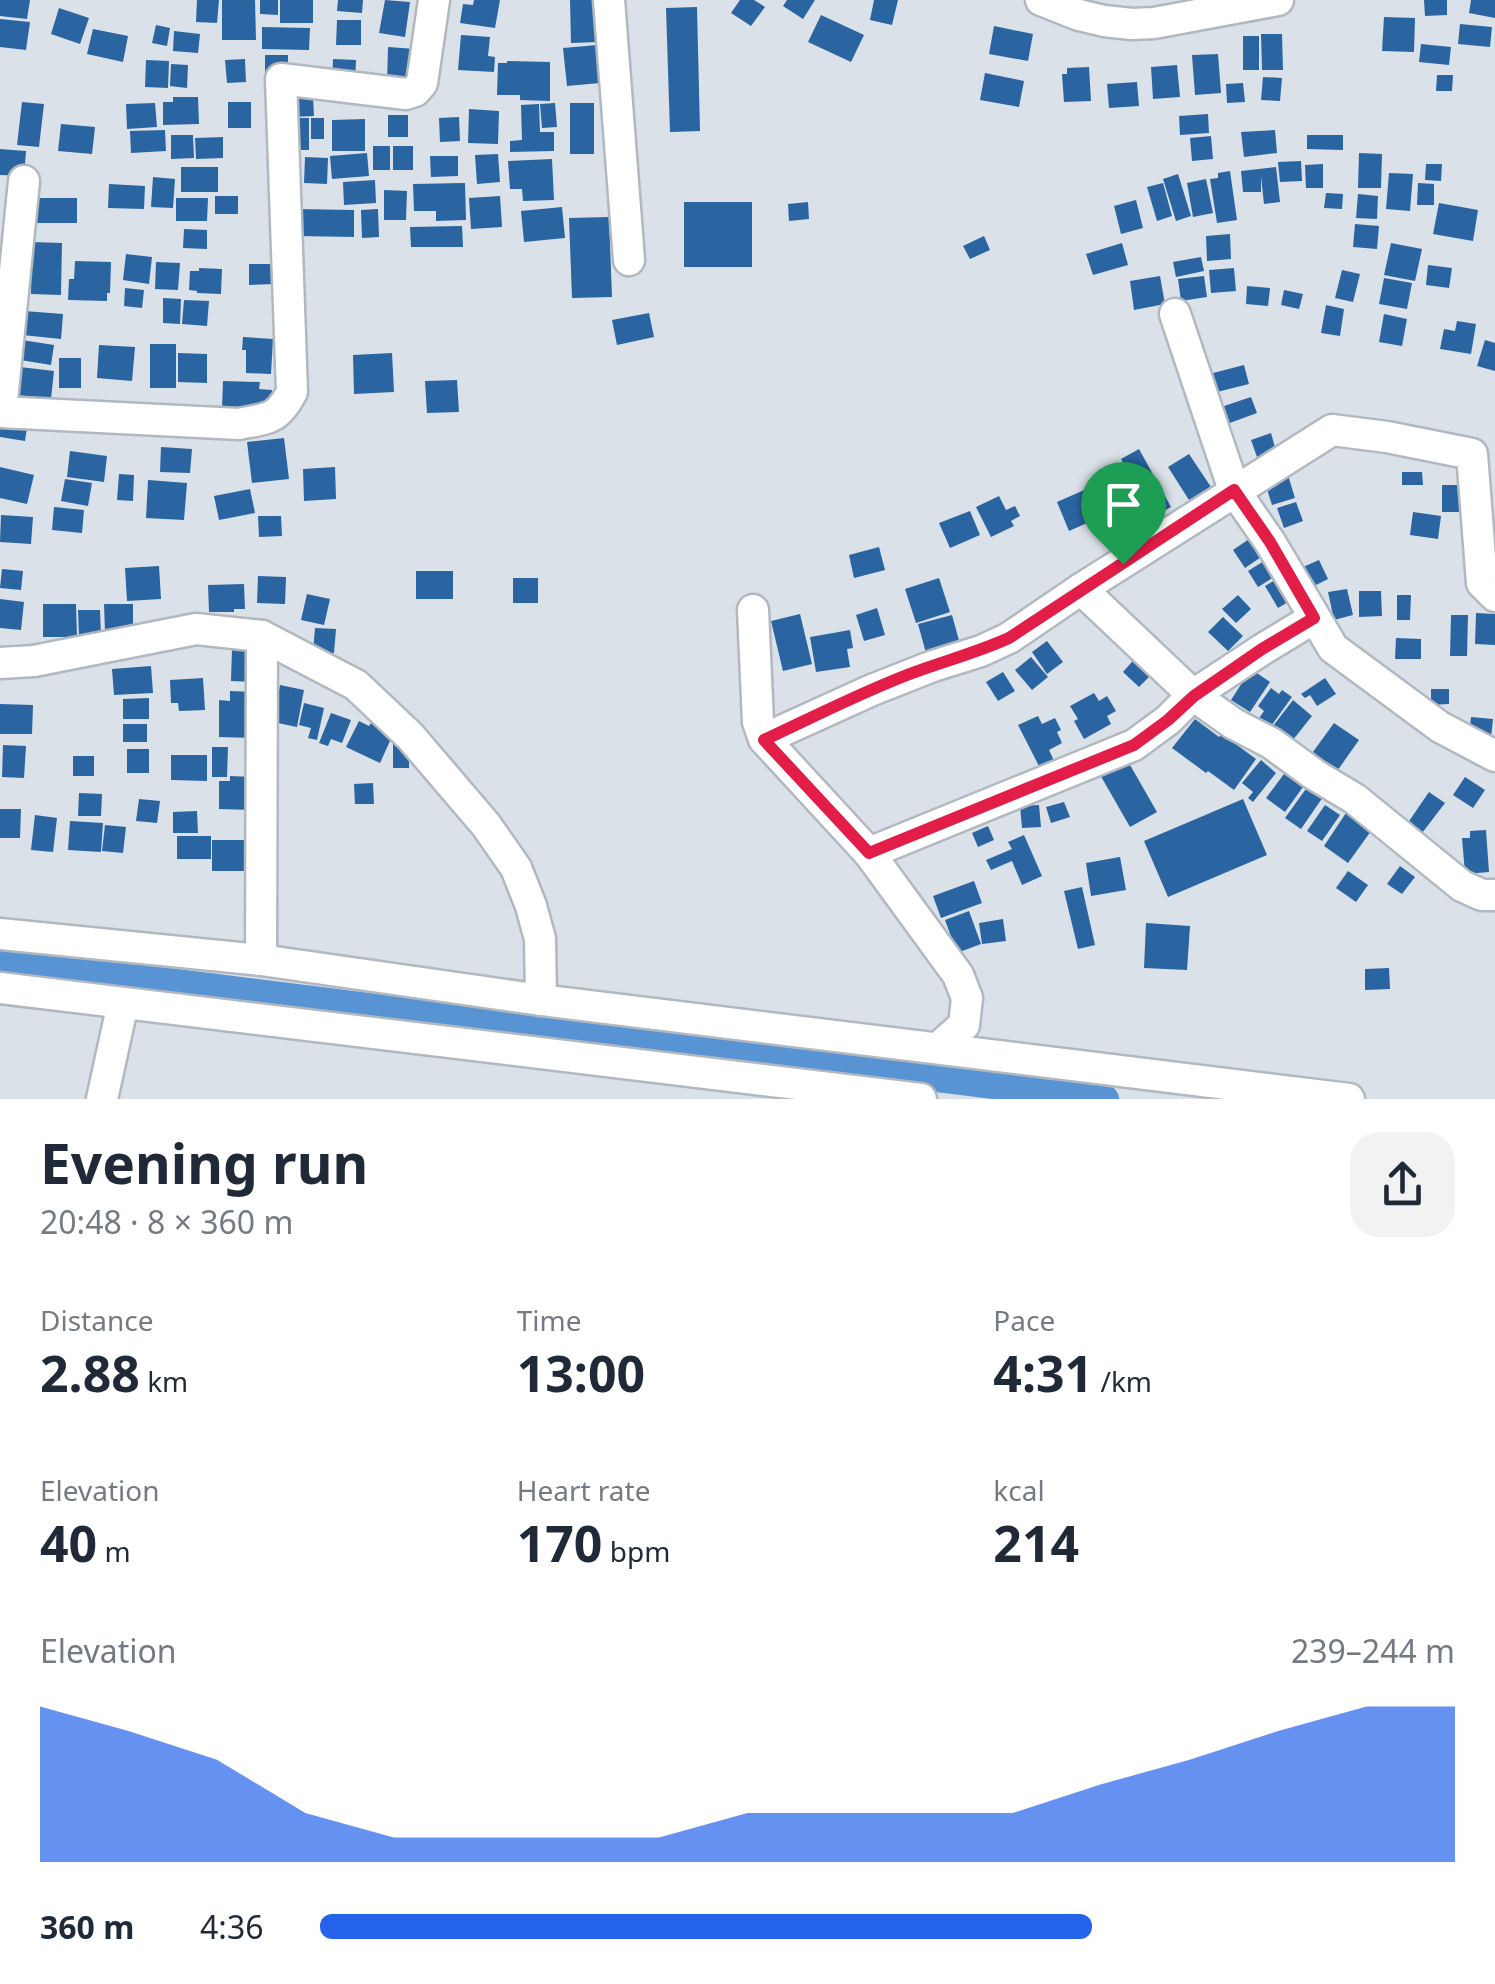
<!DOCTYPE html>
<meta charset="utf-8">
<style>
body{margin:0;font-family:"Noto Sans",sans-serif;background:#f2f2f3;color:#1f2937;height:100vh;display:flex;flex-direction:column;font-size:38px;white-space:nowrap}
*{box-sizing:border-box;margin:0}
p{font-size:32px;color:#747a83}
.icon{flex:none;width:55px;height:55px;fill:none;stroke:currentColor;stroke-width:2;stroke-linecap:round;stroke-linejoin:round}
.map{position:relative;height:1099px;overflow:hidden}
.sheet{display:flex;flex-direction:column;background:#fff;flex:1}
.sheet>*{flex:none}
.pin{position:absolute;display:grid;place-items:center;width:85px;height:85px;color:#fff;margin:-102px -42px;border-radius:50% 50% 50% 0;rotate:-45deg;box-shadow:0 0 10px #0007}
.pin .icon{rotate:45deg}
.round{display:grid;place-items:center;flex:none;width:105px;height:105px;border-radius:30px;background:#f2f2f3}
.summary{display:flex;align-items:center;justify-content:space-between;height:170px;padding:0 40px}
h1{font-size:55px;font-weight:700;line-height:75px}
.stats{display:grid;grid-template-columns:repeat(3,1fr);gap:15px;height:170px;padding:10px 40px}
.stats div{display:grid;align-content:center}
.stats b{font-size:50px;font-weight:700}
.stats small{font-size:28px;font-weight:400}
.stats p{font-size:28px}
.chart{height:280px;padding:20px 40px}
.chart p{display:flex;justify-content:space-between}
.chart svg{width:100%;height:180px;margin-top:10px;fill:#2563eb;opacity:.7}
ul{padding:0 40px;list-style:none;font-size:32px}
li{display:grid;grid-template-columns:160px 120px 1fr;align-items:center;height:75px}
li i{height:25px;border-radius:12px;background:#2563eb}
.map>svg:first-child{display:block}
.lines{fill:none;stroke-linecap:round;stroke-linejoin:round}
.canal{stroke:#5894d4;stroke-width:28}
.building{fill:#2a65a2}
.minor-casing{stroke:#b2b8bf;stroke-width:35}
.minor{stroke:#fff;stroke-width:30}
.route-casing{stroke:#fff;stroke-width:20}
.route{stroke:#e11d48;stroke-width:12}
</style>
<div class="map">
<svg width="1495" height="1099" viewBox="0 0 1495 1099">
<rect width="100%" height="100%" fill="#dbe1e9"/>
<g class="lines">
<polyline class="canal" points="0,961 1105,1099"/>
</g>
<g class="building">
<polygon points="0,0 30,0 27,19 0,16"/>
<polygon points="197,0 219,0 217,23 196,22"/>
<polygon points="222,0 255,0 256,40 222,40"/>
<polygon points="260,0 278,0 278,15 260,14"/>
<rect x="280" y="0" width="33" height="23"/>
<polygon points="338,0 363,0 362,13 337,11"/>
<polygon points="385,0 410,2 405,37 379,33"/>
<polygon points="474,0 500,0 495,28 460,23 463,4 473,5"/>
<polygon points="570,0 598,0 599,42 571,43"/>
<polygon points="740,0 754,0 765,7 751,26 731,13"/>
<polygon points="787,0 815,0 803,19 783,6"/>
<polygon points="874,0 898,0 892,25 870,20"/>
<polygon points="1424,0 1447,0 1447,15 1425,16"/>
<polygon points="1471,0 1495,0 1495,18 1469,13"/>
<polygon points="697,7 700,131 670,132 666,8"/>
<polygon points="59,8 89,18 80,44 51,34"/>
<polygon points="821,15 864,35 851,62 808,42"/>
<polygon points="1384,17 1415,18 1414,52 1382,51"/>
<polygon points="0,19 30,22 26,50 0,47"/>
<polygon points="337,20 361,20 361,45 336,45"/>
<polygon points="1460,24 1492,27 1490,47 1458,44"/>
<polygon points="156,25 170,28 167,46 152,43"/>
<polygon points="994,26 1033,34 1028,61 989,54"/>
<polygon points="262,27 310,28 309,50 262,49"/>
<polygon points="93,29 128,36 123,62 87,54"/>
<polygon points="174,31 200,34 198,53 173,51"/>
<polygon points="1261,34 1282,34 1283,70 1262,70"/>
<polygon points="461,35 490,37 488,56 495,57 494,72 458,70"/>
<rect x="1243" y="36" width="16" height="34"/>
<polygon points="608,44 611,82 567,86 563,48"/>
<polygon points="1421,44 1451,47 1449,65 1419,62"/>
<polygon points="388,47 416,49 415,85 387,83"/>
<polygon points="1218,54 1221,93 1195,95 1192,55"/>
<rect x="265" y="55" width="23" height="19"/>
<polygon points="245,59 246,82 227,83 225,60"/>
<polygon points="333,59 356,60 355,83 332,83"/>
<polygon points="146,60 169,61 168,88 145,87"/>
<polygon points="507,61 550,62 550,101 520,100 520,95 497,95 498,63 507,63"/>
<polygon points="171,64 188,65 187,88 170,86"/>
<polygon points="1177,65 1180,97 1153,99 1151,67"/>
<polygon points="1089,67 1091,101 1064,102 1062,74 1067,74 1067,68"/>
<polygon points="985,73 1024,81 1019,107 980,100"/>
<polygon points="1437,75 1453,75 1452,91 1436,91"/>
<polygon points="1263,77 1282,78 1280,101 1261,100"/>
<polygon points="1137,82 1139,106 1109,108 1107,84"/>
<polygon points="1243,83 1245,102 1227,103 1226,84"/>
<polygon points="291,96 313,96 314,116 292,117"/>
<polygon points="173,97 198,97 199,124 163,125 163,102 173,102"/>
<polygon points="22,102 44,104 39,147 17,145"/>
<rect x="228" y="102" width="23" height="26"/>
<polygon points="155,103 157,127 127,129 126,104"/>
<polygon points="555,103 557,127 542,128 540,104"/>
<rect x="570" y="103" width="24" height="51"/>
<polygon points="539,104 540,132 554,132 554,151 510,152 510,141 522,140 521,105"/>
<polygon points="469,109 499,111 498,144 468,143"/>
<polygon points="1208,114 1209,133 1180,135 1179,116"/>
<rect x="388" y="115" width="20" height="22"/>
<polygon points="459,117 460,141 440,142 439,118"/>
<rect x="284" y="118" width="25" height="32"/>
<rect x="311" y="118" width="13" height="21"/>
<polygon points="365,119 365,151 332,151 332,120"/>
<polygon points="61,124 95,127 92,154 58,151"/>
<polygon points="165,130 166,151 131,153 130,131"/>
<polygon points="1275,130 1277,153 1244,157 1241,132"/>
<polygon points="171,135 193,135 194,158 171,159"/>
<polygon points="1307,135 1343,135 1343,150 1307,149"/>
<polygon points="1211,136 1213,159 1192,161 1190,138"/>
<polygon points="223,137 223,158 196,159 195,138"/>
<rect x="373" y="146" width="17" height="24"/>
<rect x="393" y="146" width="20" height="24"/>
<polygon points="0,149 26,151 24,176 0,175"/>
<polygon points="367,153 369,176 332,179 330,156"/>
<polygon points="1359,153 1382,154 1381,188 1358,188"/>
<polygon points="498,154 500,182 477,184 475,155"/>
<polygon points="430,156 458,156 458,176 431,177"/>
<polygon points="305,157 328,158 327,184 304,183"/>
<polygon points="552,159 554,200 523,201 522,189 510,189 508,161"/>
<polygon points="1301,161 1302,181 1280,182 1278,162"/>
<polygon points="1323,164 1323,188 1306,188 1305,165"/>
<polygon points="1426,164 1442,164 1441,181 1425,180"/>
<rect x="181" y="167" width="37" height="25"/>
<polygon points="1276,167 1280,202 1264,204 1261,176 1261,192 1243,192 1241,171"/>
<polygon points="1230,171 1237,220 1217,223 1210,179 1218,178 1218,173"/>
<polygon points="1389,173 1413,174 1410,211 1386,209"/>
<polygon points="1178,174 1191,216 1176,221 1163,179"/>
<polygon points="153,177 175,179 173,208 151,207"/>
<polygon points="1206,179 1213,213 1193,217 1187,183"/>
<polygon points="375,180 376,203 344,205 343,182"/>
<polygon points="465,183 466,220 436,221 436,211 414,211 413,184"/>
<polygon points="1163,183 1172,216 1157,221 1147,187"/>
<polygon points="1418,183 1434,184 1434,205 1417,205"/>
<polygon points="109,184 145,186 144,209 108,208"/>
<polygon points="384,190 407,191 406,220 384,220"/>
<polygon points="1326,193 1343,194 1342,209 1324,208"/>
<polygon points="1358,194 1378,196 1377,219 1356,218"/>
<rect x="215" y="196" width="23" height="18"/>
<polygon points="500,196 502,227 471,229 469,198"/>
<rect x="34" y="198" width="43" height="25"/>
<polygon points="176,198 208,198 207,221 176,221"/>
<polygon points="1136,200 1143,228 1121,234 1114,206"/>
<rect x="684" y="202" width="68" height="65"/>
<polygon points="808,202 809,219 789,221 788,204"/>
<polygon points="1439,203 1478,210 1473,241 1433,234"/>
<polygon points="562,207 565,238 524,242 521,211"/>
<polygon points="296,209 354,210 354,237 296,236"/>
<polygon points="378,209 379,237 362,238 361,210"/>
<polygon points="609,217 612,297 572,298 569,218"/>
<polygon points="1355,224 1379,226 1377,249 1353,247"/>
<polygon points="462,226 463,247 411,247 410,227"/>
<polygon points="184,229 207,230 207,249 183,248"/>
<polygon points="1230,234 1231,259 1207,261 1206,236"/>
<polygon points="984,236 990,250 970,259 963,246"/>
<polygon points="32,242 62,243 61,295 31,294"/>
<polygon points="1122,243 1128,265 1093,275 1086,254"/>
<polygon points="1391,243 1422,249 1415,281 1384,275"/>
<polygon points="126,254 152,257 149,284 123,280"/>
<polygon points="1201,257 1204,271 1176,277 1173,262"/>
<polygon points="75,261 111,262 110,293 107,293 107,301 68,300 69,279 74,279"/>
<polygon points="156,262 180,263 178,290 155,289"/>
<polygon points="249,264 274,264 274,284 249,285"/>
<polygon points="1428,265 1452,268 1449,288 1426,285"/>
<polygon points="199,268 222,269 221,294 197,293 197,291 189,290 190,271 199,271"/>
<polygon points="1234,268 1236,291 1211,293 1209,270"/>
<polygon points="1342,270 1360,274 1353,302 1335,298"/>
<polygon points="1160,276 1165,304 1134,310 1130,281"/>
<polygon points="1204,276 1207,297 1181,301 1178,279"/>
<polygon points="1384,278 1412,283 1407,309 1379,304"/>
<polygon points="1247,286 1270,288 1268,306 1246,304"/>
<polygon points="125,288 144,290 142,308 124,306"/>
<polygon points="1284,290 1303,294 1299,309 1281,305"/>
<polygon points="163,298 181,299 180,324 163,323"/>
<polygon points="184,300 209,301 207,326 182,324"/>
<polygon points="1326,305 1344,309 1340,336 1321,333"/>
<polygon points="24,311 63,314 61,339 22,335"/>
<polygon points="649,313 654,337 617,345 612,320"/>
<polygon points="1384,314 1407,319 1402,346 1379,342"/>
<polygon points="1457,321 1476,324 1471,354 1440,349 1444,329 1455,331"/>
<polygon points="243,337 273,339 271,374 246,373 246,350 242,350"/>
<polygon points="22,340 54,345 51,365 20,360"/>
<polygon points="1485,340 1495,343 1495,371 1477,366"/>
<rect x="150" y="344" width="26" height="44"/>
<polygon points="99,345 135,347 132,381 97,378"/>
<polygon points="178,353 207,354 207,383 178,382"/>
<polygon points="392,353 394,392 354,394 353,355"/>
<rect x="59" y="358" width="22" height="30"/>
<polygon points="1244,365 1249,384 1217,392 1213,373"/>
<polygon points="20,367 54,371 51,399 17,395"/>
<polygon points="457,380 459,412 427,413 425,381"/>
<polygon points="223,381 260,382 259,389 272,390 271,411 222,409"/>
<polygon points="1251,397 1257,413 1227,424 1221,407"/>
<polygon points="0,423 27,427 25,441 0,437"/>
<polygon points="1271,433 1276,451 1257,457 1251,440"/>
<polygon points="284,438 289,479 252,483 247,442"/>
<polygon points="161,447 192,449 190,473 160,472"/>
<polygon points="1139,449 1171,507 1153,517 1121,459"/>
<polygon points="70,451 107,456 104,482 67,477"/>
<polygon points="1189,454 1211,487 1189,500 1168,467"/>
<polygon points="0,467 34,475 27,504 0,498"/>
<polygon points="335,467 336,499 304,501 303,469"/>
<polygon points="1122,468 1136,495 1114,506 1101,478"/>
<polygon points="1402,472 1422,472 1423,485 1402,485"/>
<polygon points="119,474 134,475 133,501 117,500"/>
<polygon points="1288,475 1295,498 1272,505 1265,483"/>
<polygon points="65,479 92,483 88,506 61,501"/>
<polygon points="148,480 187,483 184,520 146,518"/>
<rect x="1442" y="485" width="21" height="27"/>
<polygon points="1091,487 1096,498 1105,496 1112,512 1069,531 1057,502"/>
<polygon points="250,489 255,513 219,520 214,496"/>
<polygon points="999,496 1006,510 1015,506 1020,516 1011,521 1014,526 991,537 976,507"/>
<polygon points="1296,502 1303,521 1284,528 1277,508"/>
<polygon points="54,507 84,510 82,533 52,530"/>
<polygon points="970,511 980,535 950,548 939,523"/>
<polygon points="1413,512 1441,516 1438,539 1410,535"/>
<polygon points="1,515 33,517 31,544 0,542"/>
<polygon points="258,516 281,516 282,536 259,537"/>
<polygon points="1255,535 1267,553 1245,568 1233,550"/>
<polygon points="879,547 885,570 854,578 849,555"/>
<polygon points="1272,556 1282,572 1258,587 1248,571"/>
<polygon points="1319,560 1328,579 1312,587 1303,567"/>
<polygon points="159,566 161,599 127,601 125,568"/>
<polygon points="2,569 23,571 21,590 0,588"/>
<rect x="416" y="571" width="37" height="28"/>
<polygon points="258,576 286,577 285,604 257,603"/>
<polygon points="1282,576 1295,598 1278,608 1265,586"/>
<rect x="513" y="578" width="25" height="25"/>
<polygon points="939,578 950,612 916,623 905,589"/>
<polygon points="244,584 245,609 234,609 234,612 209,612 208,585"/>
<polygon points="1347,589 1353,615 1334,620 1328,592"/>
<polygon points="1359,591 1381,591 1382,616 1359,617"/>
<polygon points="307,594 330,599 324,625 301,620"/>
<polygon points="1238,595 1251,609 1236,623 1222,609"/>
<polygon points="1397,595 1411,595 1410,620 1397,620"/>
<polygon points="0,599 24,602 21,630 0,628"/>
<polygon points="43,604 76,604 77,637 43,637"/>
<polygon points="104,604 133,604 133,631 105,632"/>
<polygon points="877,608 885,635 864,641 856,615"/>
<polygon points="78,610 100,610 101,636 79,636"/>
<polygon points="1476,613 1495,614 1495,645 1475,644"/>
<polygon points="800,614 812,664 783,671 771,621"/>
<polygon points="952,615 960,644 926,653 918,624"/>
<polygon points="1451,615 1468,615 1467,656 1450,656"/>
<polygon points="1223,617 1243,636 1228,651 1208,632"/>
<polygon points="315,628 336,629 334,653 313,652"/>
<polygon points="850,630 853,648 847,649 850,667 816,672 810,637"/>
<polygon points="1396,638 1421,639 1421,659 1395,659"/>
<polygon points="1047,641 1063,662 1047,674 1032,652"/>
<polygon points="232,648 256,648 255,682 231,681"/>
<polygon points="1137,656 1154,672 1139,687 1123,672"/>
<polygon points="1031,657 1048,677 1032,690 1015,670"/>
<polygon points="151,666 153,693 114,695 112,669"/>
<polygon points="1251,669 1270,682 1250,712 1231,700"/>
<polygon points="1003,672 1015,691 998,701 986,682"/>
<polygon points="203,678 205,710 179,711 178,703 171,703 170,680"/>
<polygon points="1325,678 1336,694 1317,706 1310,695 1305,698 1301,694"/>
<polygon points="280,685 304,690 297,727 273,722"/>
<polygon points="1271,688 1279,694 1282,690 1292,697 1269,729 1257,721 1264,711 1258,706"/>
<polygon points="1431,689 1449,689 1449,704 1431,705"/>
<polygon points="230,691 255,692 254,738 219,737 219,700 230,701"/>
<polygon points="1094,693 1099,701 1107,696 1116,711 1107,716 1111,724 1084,739 1074,721 1078,719 1070,706"/>
<polygon points="149,698 149,719 123,719 123,699"/>
<polygon points="1293,700 1312,716 1292,741 1273,726"/>
<polygon points="304,703 324,708 317,740 308,738 311,728 299,725"/>
<polygon points="0,704 33,705 32,734 0,734"/>
<polygon points="331,713 351,720 342,743 331,739 328,746 319,743"/>
<polygon points="1038,716 1042,724 1055,718 1061,730 1057,732 1062,743 1049,750 1055,763 1041,770 1018,725"/>
<polygon points="1471,717 1493,719 1491,738 1469,736"/>
<polygon points="1195,719 1219,737 1222,734 1256,759 1234,790 1208,771 1206,773 1172,748"/>
<polygon points="373,720 395,730 380,763 346,747 359,721 369,726"/>
<polygon points="1334,723 1359,740 1335,774 1310,756"/>
<rect x="123" y="724" width="24" height="18"/>
<polygon points="409,740 409,768 393,768 393,741"/>
<polygon points="3,745 26,746 24,778 2,777"/>
<polygon points="212,747 228,747 227,777 212,777"/>
<rect x="127" y="749" width="22" height="24"/>
<polygon points="171,755 207,755 207,781 171,780"/>
<rect x="73" y="756" width="21" height="20"/>
<polygon points="1126,758 1157,812 1130,827 1099,773"/>
<polygon points="1261,760 1276,773 1253,802 1248,798 1253,792 1242,783"/>
<polygon points="1284,774 1303,787 1285,812 1266,798"/>
<polygon points="230,776 254,777 253,810 219,809 219,781 230,781"/>
<polygon points="1465,777 1485,790 1473,808 1453,795"/>
<polygon points="373,783 374,804 355,804 354,784"/>
<polygon points="1308,786 1323,797 1301,829 1285,818"/>
<polygon points="1429,792 1445,803 1419,837 1405,827"/>
<polygon points="79,793 102,794 101,816 78,816"/>
<polygon points="139,799 160,801 157,823 136,821"/>
<polygon points="1243,799 1267,855 1168,897 1144,841"/>
<polygon points="1064,802 1070,817 1051,823 1046,807"/>
<polygon points="1039,805 1041,827 1022,828 1020,806"/>
<polygon points="1325,805 1340,815 1322,841 1307,831"/>
<polygon points="0,809 21,809 20,838 0,838"/>
<polygon points="197,811 198,833 173,833 173,812"/>
<polygon points="1346,813 1371,831 1348,863 1324,846"/>
<polygon points="35,815 57,818 53,852 31,850"/>
<polygon points="70,821 103,823 101,852 68,850"/>
<polygon points="105,825 126,827 123,853 102,851"/>
<polygon points="988,826 994,840 978,847 972,833"/>
<polygon points="1486,830 1489,872 1465,874 1462,838 1470,838 1470,831"/>
<polygon points="1024,835 1042,876 1022,885 1012,861 991,870 986,860 1012,849 1008,842"/>
<rect x="177" y="836" width="34" height="23"/>
<rect x="212" y="840" width="45" height="31"/>
<polygon points="1120,857 1126,890 1091,896 1086,863"/>
<polygon points="1400,866 1415,877 1402,894 1387,884"/>
<polygon points="1348,871 1368,885 1356,902 1336,888"/>
<polygon points="974,881 982,903 941,918 933,896"/>
<polygon points="1082,887 1095,945 1078,949 1064,891"/>
<polygon points="969,911 981,944 957,953 945,920"/>
<polygon points="1003,919 1006,941 982,944 979,923"/>
<polygon points="1146,923 1190,926 1187,970 1144,968"/>
<polygon points="1389,968 1390,989 1365,990 1365,969"/>
</g>
<g class="lines">
<defs>
<g id="minor">
<polyline points="609,0 629,260"/>
<polyline points="1041,0 1079,15 1104,21 1132,24 1154,23 1278,0"/>
<polyline points="1175,314 1234,490 1270,542 1333,648 1440,727 1495,756"/>
<polyline points="1,411 24,181"/>
<path d="M 0,412 L 239,424 C 269,418 277,420 292,392 L 281,79 L 406,94 L 415,91 L 422,83 L 434,0"/>
<polyline points="1081,589 1193,695 1234,724 1271,743 1315,775 1355,799 1462,886 1482,895 1495,895"/>
<polyline points="753,610 758,722 764,739 869,853 958,975 967,998 964,1025 938,1048"/>
<polyline points="0,663 34,661 196,629 262,636 356,685 410,736 486,825 516,868 531,906 540,939 541,1000"/>
<polyline points="764,739 872,690 933,666 981,651 1009,638 1081,589 1332,430 1387,437 1472,454 1482,583 1495,596"/>
<polyline points="869,853 1134,745 1168,720 1193,695 1263,649 1314,618"/>
<polyline points="0,934 261,960 541,1000 1349,1099"/>
<polyline points="261,960 262,636"/>
<polyline points="0,988 921,1099"/>
<polyline points="102,1099 123,1003"/>
</g>
</defs>
<use href="#minor" class="minor-casing"/>
<use href="#minor" class="minor"/>
</g>
<g class="lines">
<defs>
<path id="route" d="M 1234,490 L 1270,542 L 1314,618 L 1262,649 L 1194,696 L 1168,720 L 1134,745 L 869,853 L 764,740 C 811,718 858,694 907,675 C 941,662 976,653 1009,638 Z"/>
</defs>
<use href="#route" class="route-casing"/>
<use href="#route" class="route"/>
</g>
</svg>
<div class="pin" style="left:1123px;top:564px;background:#1e9e55"><svg class="icon" aria-label="arrive" viewBox="0 0 24 24"><path d="M6 21V4h12l-3 4 3 4H6"/></svg></div>
</div>
<section class="sheet">
<div class="summary"><div><h1>Evening run</h1><p>20:48 · 8 × 360 m</p></div><a class="round"><svg class="icon" aria-label="share" viewBox="0 0 24 24"><path d="M12 15V3M7 8l5-5 5 5M5 13v7h14v-7"/></svg></a></div>
<div class="stats">
<div><p>Distance</p><b>2.88<small> km</small></b></div>
<div><p>Time</p><b>13:00</b></div>
<div><p>Pace</p><b>4:31<small> /km</small></b></div>
</div>
<div class="stats">
<div><p>Elevation</p><b>40<small> m</small></b></div>
<div><p>Heart rate</p><b>170<small> bpm</small></b></div>
<div><p>kcal</p><b>214</b></div>
</div>
<div class="chart"><p><span>Elevation</span>239–244 m</p>
<svg viewBox="0 0 160 44" preserveAspectRatio="none"><path d="M0 44V6L10 12L20 19L30 32L40 38L50 38L60 38L70 38L80 32L90 32L100 32L110 32L120 25L130 19L140 12L150 6L160 6V44z"/></svg>
</div>
<ul>
<li><b>360 m</b>4:36<i style="width:68%"></i></li>
</ul>
</section>
